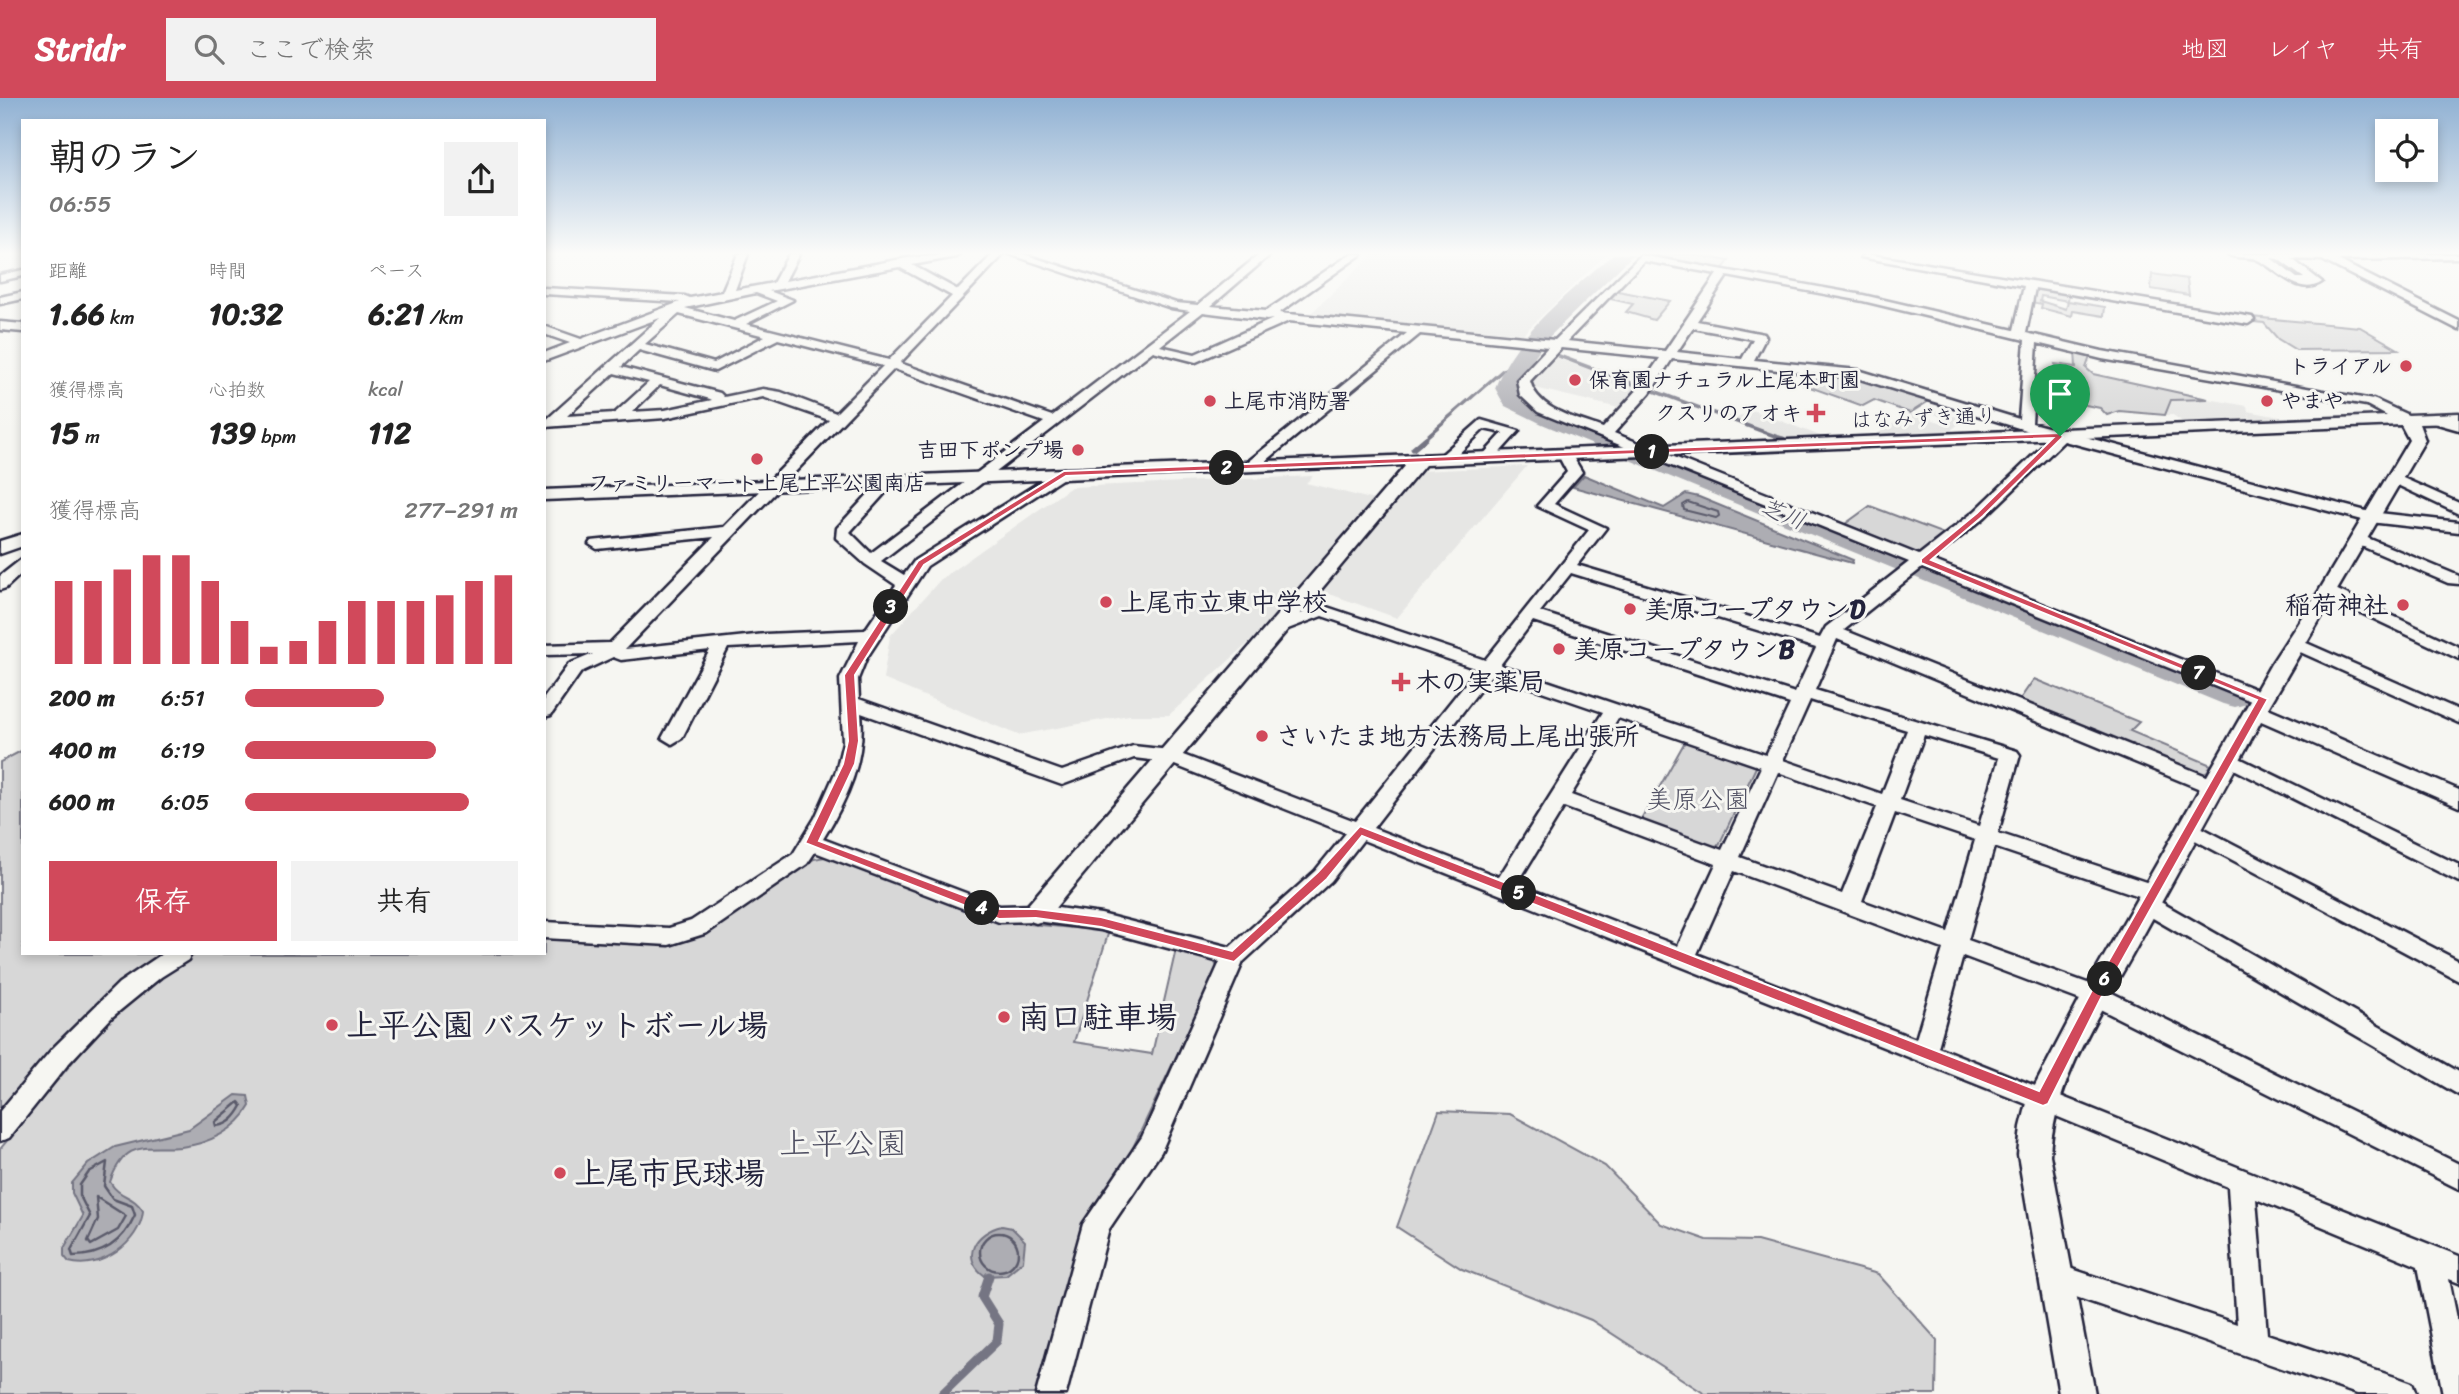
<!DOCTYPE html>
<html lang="ja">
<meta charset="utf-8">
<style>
body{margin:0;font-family:Sriracha,"Klee One",sans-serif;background:#f2f2f2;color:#222;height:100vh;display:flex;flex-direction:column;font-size:26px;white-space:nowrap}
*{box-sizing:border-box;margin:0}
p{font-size:23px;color:#767676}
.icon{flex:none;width:38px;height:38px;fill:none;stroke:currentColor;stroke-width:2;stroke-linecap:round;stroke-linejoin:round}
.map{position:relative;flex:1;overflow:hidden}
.side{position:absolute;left:21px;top:21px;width:525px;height:836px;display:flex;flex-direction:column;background:#fff;border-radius:0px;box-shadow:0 4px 10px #0003}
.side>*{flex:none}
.tools{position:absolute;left:2375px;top:21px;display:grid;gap:14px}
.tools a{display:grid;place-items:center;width:63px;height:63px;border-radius:0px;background:#fff;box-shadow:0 4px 10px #0003;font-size:35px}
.pin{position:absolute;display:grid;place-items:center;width:60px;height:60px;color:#fff;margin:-72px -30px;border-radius:50% 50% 50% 0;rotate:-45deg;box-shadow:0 0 7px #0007}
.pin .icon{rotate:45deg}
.km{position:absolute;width:35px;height:35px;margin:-18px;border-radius:50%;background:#222;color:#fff;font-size:19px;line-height:35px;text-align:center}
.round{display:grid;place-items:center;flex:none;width:74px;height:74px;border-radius:0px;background:#f2f2f2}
.summary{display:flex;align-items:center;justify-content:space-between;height:119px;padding:0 28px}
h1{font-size:38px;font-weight:700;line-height:52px}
.metrics{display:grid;grid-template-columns:repeat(3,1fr);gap:10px;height:119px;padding:7px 28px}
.metrics div{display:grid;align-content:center}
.metrics b{font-size:30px;font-weight:700}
.metrics small{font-size:19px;font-weight:400}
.metrics p{font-size:19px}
.chart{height:196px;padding:14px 28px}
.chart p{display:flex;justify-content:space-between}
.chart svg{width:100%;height:126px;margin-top:7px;stroke:#d1495b;stroke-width:6}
.button{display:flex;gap:14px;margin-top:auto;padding:14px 28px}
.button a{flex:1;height:80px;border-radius:0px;background:#d1495b;color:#fff;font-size:28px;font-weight:700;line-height:80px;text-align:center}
.button a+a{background:#f2f2f2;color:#222}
ul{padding:0 28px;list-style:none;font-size:23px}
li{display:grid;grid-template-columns:112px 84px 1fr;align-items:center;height:52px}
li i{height:18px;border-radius:9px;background:#d1495b}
header{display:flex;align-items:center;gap:42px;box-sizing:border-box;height:98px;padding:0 35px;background:#d1495b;color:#fff}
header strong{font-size:33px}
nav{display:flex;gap:38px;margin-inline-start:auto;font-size:24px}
.search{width:490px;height:63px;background:#f2f2f2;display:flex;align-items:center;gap:18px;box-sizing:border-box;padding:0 24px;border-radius:0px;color:#767676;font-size:26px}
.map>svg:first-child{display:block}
.built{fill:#e6e6e4}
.green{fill:#d7d7d7;stroke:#7c7c89;stroke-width:2}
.water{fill:#adadb3;stroke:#757583;stroke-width:2}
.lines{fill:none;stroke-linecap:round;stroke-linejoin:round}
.shore-far1{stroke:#5a5a6b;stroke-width:2}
.shore{stroke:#5a5a6b;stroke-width:2.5}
.stream-far2{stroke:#757583;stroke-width:3.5}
.stream-far1{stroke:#757583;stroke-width:5}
.stream{stroke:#757583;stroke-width:9}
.river{fill:#adadb3;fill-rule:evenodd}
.minor-casing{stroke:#22223b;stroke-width:5}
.tertiary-casing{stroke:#22223b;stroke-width:5}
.minor{fill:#f6f6f2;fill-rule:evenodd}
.tertiary{fill:#f6f6f2;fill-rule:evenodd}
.route{fill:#d1495b;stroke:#fff;stroke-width:2;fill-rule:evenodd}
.poi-dot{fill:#d1495b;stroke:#f6f6f2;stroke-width:2.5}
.labels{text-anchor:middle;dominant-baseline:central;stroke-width:6;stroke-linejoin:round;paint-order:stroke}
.far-poi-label{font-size:21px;font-weight:bold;fill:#22223b;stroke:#f6f6f2;text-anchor:end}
.far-street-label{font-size:21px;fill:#22223b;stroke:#f6f6f2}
.far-water-label{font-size:23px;font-style:italic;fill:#535365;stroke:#f6f6f2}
.poi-label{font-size:26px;font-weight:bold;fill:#22223b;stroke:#f6f6f2;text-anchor:start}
.park-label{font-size:26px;fill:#4f4f62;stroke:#f6f6f2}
.near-poi-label{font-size:32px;font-weight:bold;fill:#22223b;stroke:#f6f6f2;text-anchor:start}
.near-park-label{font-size:32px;fill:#4f4f62;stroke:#f6f6f2}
</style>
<header>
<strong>Stridr</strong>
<div class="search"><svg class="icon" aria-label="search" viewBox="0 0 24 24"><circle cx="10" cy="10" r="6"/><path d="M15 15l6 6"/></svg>ここで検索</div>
<nav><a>地図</a><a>レイヤ</a><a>共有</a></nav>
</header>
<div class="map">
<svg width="2459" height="1296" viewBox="0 0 2459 1296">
<rect width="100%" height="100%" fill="#f6f6f2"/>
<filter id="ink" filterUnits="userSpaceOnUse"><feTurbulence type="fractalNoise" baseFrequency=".0143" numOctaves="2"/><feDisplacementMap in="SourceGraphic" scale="14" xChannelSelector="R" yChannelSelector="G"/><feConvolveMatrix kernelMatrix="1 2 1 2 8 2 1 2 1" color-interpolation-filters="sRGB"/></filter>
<g filter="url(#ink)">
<g class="built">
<polygon points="1374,156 1606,156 1523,236 1308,218"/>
<polygon points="1554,259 1640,290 1623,311 1531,289 1533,279"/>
<polygon points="2208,301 2247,308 2248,313 2295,322 2250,324 2249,315 2249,324 2187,327 2173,317 2165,317 2171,302"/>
<polygon points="1752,312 1828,341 1789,342 1735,321"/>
<polygon points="1934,312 1964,321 1947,336 1874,338 1910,315 1943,325 1946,322 1931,314"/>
<polygon points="1527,368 1397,520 1310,489 1169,617 1129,617 1018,637 883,581 890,538 941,481 1071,389 1313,378 1306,385 1391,406 1419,373"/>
</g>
<g class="green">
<polygon points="1689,156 1729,163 1722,172 1639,157"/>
<polygon points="2152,176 2187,181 2189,197 2151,191"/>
<polygon points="2034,189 2069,194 2068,203 2041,198 2040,203 2066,211 2068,203 2105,209 2104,218 2073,213 2072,218 2041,210 2042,206 2031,204"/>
<polygon points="1618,193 1670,203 1654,222 1626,214 1633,206 1610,201"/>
<polygon points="2251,219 2360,229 2398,251 2296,252 2278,241 2264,225 2254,224"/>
<polygon points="2075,253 2091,256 2086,270 2093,276 2208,301 2171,302 2165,317 2119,313 2107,317 2100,310 2066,303 2066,291 2061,281 2054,279 2057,273 2055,266 2076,269"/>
<polygon points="1832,275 1856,277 1932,301 1910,315 1874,302 1863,308 1804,287"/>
<polygon points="1870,408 1944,436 1920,455 1913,455 1845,426"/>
<polygon points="2034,581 2139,624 2130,633 2211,667 2205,677 2199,677 2018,604"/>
<polygon points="1687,640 1757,667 1719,747 1710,749 1641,722"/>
<polygon points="23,652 23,856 169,856 155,863 0,1022 0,664"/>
<polygon points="830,758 994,823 1109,833 1074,944 1152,956 1176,851 1212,860 1218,870 1120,1077 1041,1296 0,1296 0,1051 115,913 166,872 196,856 544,856 544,840 621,844 685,843 715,828 814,761"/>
<polygon points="1439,1013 1510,1016 1605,1068 1661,1126 1707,1142 1757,1143 1878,1176 1937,1242 1936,1296 1705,1296 1591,1222 1462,1171 1397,1129"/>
</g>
<g class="water">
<polygon points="1584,377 1664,410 1686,396 1699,399 1853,462 1852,465 1573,389"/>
<path d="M 236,997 L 248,998 L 250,1008 C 237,1032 208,1046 181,1049 C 146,1052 126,1040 110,1084 C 120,1101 133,1096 143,1113 C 140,1145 100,1173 69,1164 L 64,1158 L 64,1150 L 83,1118 L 72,1095 L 72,1085 L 88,1066 L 115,1049 L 189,1031 Z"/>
<path d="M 1002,1128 L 1012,1130 L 1025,1143 L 1023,1163 L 1006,1177 L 985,1178 C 959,1159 976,1134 1002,1128 Z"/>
</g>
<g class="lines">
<polygon class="shore-far1" points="1688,404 1718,414 1719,418 1716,420 1684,412 1683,407"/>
<g class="shore">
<path d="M 239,1004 L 242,1008 C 236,1019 229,1027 216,1028 L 215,1024 Z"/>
<path d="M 107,1064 L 104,1088 L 113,1101 L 132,1108 L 135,1117 C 123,1144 103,1158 73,1158 L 71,1152 L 90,1118 L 80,1098 L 80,1087 L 89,1074 Z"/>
<polygon points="96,1099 126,1118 118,1132 91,1147 88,1143 98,1121"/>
<circle cx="999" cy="1154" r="19"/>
</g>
<g class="stream-far2">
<polyline points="1559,258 1636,287"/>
<polyline points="1654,293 1783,341"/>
<polyline points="1424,341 1503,272 1514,266"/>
</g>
<g class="stream-far1">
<polyline points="1779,340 1783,341"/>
<polyline points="1413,351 1426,340"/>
</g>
<polyline class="stream" points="942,1296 997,1243 999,1226 982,1199 989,1178"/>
<path class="river" d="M 1613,156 L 1634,156 L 1546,242 L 1524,274 L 1519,290 L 1523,298 L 1560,316 L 2247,592 L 2252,599 L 2247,606 L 2235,609 L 2223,606 L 1542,326 L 1505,308 L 1495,290 C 1516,234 1570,194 1613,156 Z"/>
<defs>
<g id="minor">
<path d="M 738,156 L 748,156 L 735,192 L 773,185 L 789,156 L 799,156 L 785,183 L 907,160 L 961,156 L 956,159 L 912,167 L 958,192 L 993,156 L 1004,156 L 900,265 L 1052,318 L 1190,213 L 1171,210 L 1009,156 L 1023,156 L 1176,205 L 1198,207 L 1260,156 L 1271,156 L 1211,208 L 1266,213 L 1351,156 L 1362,156 L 1279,215 L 1555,242 L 1641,157 L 1863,197 L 2014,232 L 2024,188 L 1861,159 L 1866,156 L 2252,219 L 2254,222 L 2248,226 L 2035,190 L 2026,235 L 2102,253 L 2373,302 L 2378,303 L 2378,309 L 2102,261 L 2037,245 L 2032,325 L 2370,414 L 2459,424 L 2459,434 L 2370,424 L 2064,343 L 1985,419 L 1932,462 L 2270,597 L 2272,601 L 2270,605 L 2256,605 L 1922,470 L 1844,532 L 2219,683 L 2222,688 L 2219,693 L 2205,693 L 1837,541 L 1815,592 L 2017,653 L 2020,657 L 1998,735 L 2161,789 L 2164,795 L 2157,802 L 2459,974 L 2459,997 L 2139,812 L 2136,806 L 2142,799 L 1994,749 L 1968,842 L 2104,891 L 2459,1066 L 2459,1091 L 2088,905 L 1963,858 L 1938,949 L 2459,1158 L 2459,1185 L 2449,1181 L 2459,1230 L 2459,1296 L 2443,1296 L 2418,1168 L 2256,1101 L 2267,1236 L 2401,1281 L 2412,1285 L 2416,1296 L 2357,1296 L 2047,1189 L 2043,1179 L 2047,1169 L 2057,1166 L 2237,1226 L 2228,1089 L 2034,1009 L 1363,742 L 1331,783 L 1243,864 L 1161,1054 L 1109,1131 L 1066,1296 L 1036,1296 L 1083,1126 L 1142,1039 L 1220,864 L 1101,832 L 1036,823 L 999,824 L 815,754 L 807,766 L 707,835 L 669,847 L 544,840 L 544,824 L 669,830 L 691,823 L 793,756 L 815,720 L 836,673 L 843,644 L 840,581 L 859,543 L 728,550 L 682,640 L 672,646 L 662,640 L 710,552 L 621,562 L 613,559 L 581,574 L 551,617 L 544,619 L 544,600 L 569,566 L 593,556 L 544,557 L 544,547 L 610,545 L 714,439 L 597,451 L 589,446 L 591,443 L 724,429 L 829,322 L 763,299 L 665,320 L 545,329 L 545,323 L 660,220 L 544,263 L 544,255 L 570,245 L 544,236 L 544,228 L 581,241 L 680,204 L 544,196 L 544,190 L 685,198 L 690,200 L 722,194 ZM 1644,163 L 1717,176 L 1665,253 L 1567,243 ZM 899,169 L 952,198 L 889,262 L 746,226 L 793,202 L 769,193 ZM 1727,178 L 1863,203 L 2025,242 L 2019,321 L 1858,272 L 1754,262 L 1766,239 L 1764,236 L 1697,223 ZM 756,195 L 777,203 L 734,223 L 685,210 ZM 1203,214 L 1267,222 L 1273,221 L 1195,256 L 1160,248 ZM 679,216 L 765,238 L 714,265 L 645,246 ZM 1289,223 L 1407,235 L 1245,366 L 1245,372 L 1255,372 L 1420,236 L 1548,249 L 1517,282 L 1520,297 L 1538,314 L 1909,464 L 1826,529 L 1820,540 L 1577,467 L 1606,430 L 1554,406 L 1582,374 L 1570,354 L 1560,354 L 1558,357 L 1567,374 L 1537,408 L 1589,432 L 1485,562 L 1321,507 L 1266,531 L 1275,536 L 1322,518 L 1477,571 L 1355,723 L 1170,652 L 1133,648 L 1062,673 L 859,601 L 858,581 L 866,561 L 927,468 L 1071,375 L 1064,371 L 1059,372 L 915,462 L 904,477 L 881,463 L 1153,253 L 1196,264 ZM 1693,230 L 1753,241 L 1742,261 L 1677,254 ZM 778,241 L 883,268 L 836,315 L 781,294 L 763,291 L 724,299 L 720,295 L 621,269 L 639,252 L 715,273 ZM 1561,250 L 1660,260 L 1640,289 L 1603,330 C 1577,320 1538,313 1530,283 ZM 1672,261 L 1857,280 L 2051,340 L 1975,413 L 1919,457 L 1614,335 L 1650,295 ZM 894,271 L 1044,324 L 871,455 L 850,434 L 894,385 L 894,379 L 884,379 L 837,430 L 836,440 L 865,466 L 896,487 L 865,532 L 765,536 L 625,551 ZM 614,275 L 649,284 L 615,315 L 567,318 ZM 660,287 L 710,301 L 712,302 L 665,312 L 632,314 ZM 1571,475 L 1816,550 L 1795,595 L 1540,514 ZM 1533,523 L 1790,606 L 1766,657 L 1500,567 ZM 1492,576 L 1603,614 L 1499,779 L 1373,730 ZM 1810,602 L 1907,632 L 1882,696 L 1783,662 ZM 861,615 L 1062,687 L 1134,660 L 1167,664 L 1346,735 L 1315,773 L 1230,849 L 1101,816 L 1036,807 L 1000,808 L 823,741 C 847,702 866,661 861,615 ZM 1618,620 L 1761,669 L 1722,752 L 1571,697 ZM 1924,637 L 1999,660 L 1979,728 L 1900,702 ZM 1778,674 L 1877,709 L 1842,796 L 1740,759 ZM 1564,709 L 1716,766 L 1678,848 L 1517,786 ZM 1895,715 L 1975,742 L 1948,834 L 1862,803 ZM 1734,773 L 1943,851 L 1916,941 L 1697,856 Z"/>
<path d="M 2227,156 L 2459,156 L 2459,160 L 2338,162 L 2459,223 L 2459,232 L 2322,162 L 2292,161 L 2322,184 C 2299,200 2277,171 2258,162 C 2249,157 2236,162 2227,156 ZM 2271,160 L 2278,161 L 2304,180 L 2297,180 Z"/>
<polygon points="23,172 23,178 0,183 0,177"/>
<polygon points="23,194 23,201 0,206 0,199"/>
<polygon points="0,224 23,226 23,234 0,232"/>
<polygon points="2434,319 2459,324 2459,332 2434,325"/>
<polygon points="1481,322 1519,333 1492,363 1487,364 1480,360 1503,335 1484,331 1449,365 1439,365 1439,359"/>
<polygon points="2394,376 2459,405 2459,416 2389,383 2389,377"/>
<polygon points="2358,436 2459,478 2459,486 2448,485 2352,444 2352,438"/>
<polygon points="23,460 23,474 6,490 0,492 0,478"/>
<polygon points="2329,488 2459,549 2459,561 2323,497 2321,493 2323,489"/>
<polygon points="2295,540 2459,612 2459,625 2289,549 2286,545"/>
<polygon points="2229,655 2459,767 2459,784 2222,665 2219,661"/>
<polygon points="2189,723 2459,863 2459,883 2182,735 2179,730 2182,725"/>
<polygon points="162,856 191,856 188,862 161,879 112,919 69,965 9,1040 0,1043 0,1013 52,951 119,885"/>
</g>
<g id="tertiary">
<path d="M 2373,301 L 2408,317 L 2459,315 L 2459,325 L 2419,326 L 2425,342 L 2268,610 L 2459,692 L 2459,709 L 2261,623 C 2221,697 2180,770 2140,843 C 2104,910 2054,980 2050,1057 L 2095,1296 L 2059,1296 L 2018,1057 L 2021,1029 L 2028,1001 L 2086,890 L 2271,566 L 2319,493 L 2409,342 L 2401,327 L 1425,367 L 1045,822 L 1036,825 L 1027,822 L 1023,815 L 1027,808 L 1406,367 L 544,402 L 544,392 L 2387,318 L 2365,306 Z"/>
<polygon points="23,436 23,448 0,456 0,443"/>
</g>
</defs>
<use href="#minor" class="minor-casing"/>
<use href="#tertiary" class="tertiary-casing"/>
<use href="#minor" class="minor"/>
<use href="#tertiary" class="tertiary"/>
</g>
</g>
<linearGradient id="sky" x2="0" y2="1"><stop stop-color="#90b1d3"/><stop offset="0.46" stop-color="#fbfbf9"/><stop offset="1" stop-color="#fbfbf9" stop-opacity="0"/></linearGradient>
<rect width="2459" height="337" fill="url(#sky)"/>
<path class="route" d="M 2060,335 L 2063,339 L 1983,418 L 1931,462 L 2268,601 L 2101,900 L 2048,1006 L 2043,1008 L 1362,738 L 1327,781 L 1234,864 L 1101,829 L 1036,820 L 999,821 L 805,745 L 843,666 L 848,643 L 844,577 L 918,463 L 1064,373 ZM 2053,340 L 1977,415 L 1921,461 L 1921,465 L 2257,602 L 2091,894 L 2039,993 L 1360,728 L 1318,774 L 1232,853 L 1101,819 L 1036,811 L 1000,811 L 819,743 L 855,666 L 859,643 L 855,577 L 924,467 L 1066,378 Z"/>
<g class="poi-dot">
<circle cx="2406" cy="268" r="7"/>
<circle cx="1575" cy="282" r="7"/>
<circle cx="1210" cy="303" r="7"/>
<circle cx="2267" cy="303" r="7"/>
<path d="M1812.5 304.5h7v7h7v7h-7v7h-7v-7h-7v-7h7z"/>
<circle cx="1078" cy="352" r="7"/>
<circle cx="757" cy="361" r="7"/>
<circle cx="1106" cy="504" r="7"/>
<circle cx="2403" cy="507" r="7"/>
<circle cx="1630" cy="511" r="7"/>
<circle cx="1559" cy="551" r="7"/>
<path d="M1397.5 573.5h7v7h7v7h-7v7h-7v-7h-7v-7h7z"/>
<circle cx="1262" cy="638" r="7"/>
<circle cx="1004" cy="919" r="7"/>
<circle cx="332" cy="927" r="7"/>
<circle cx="560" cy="1075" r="7"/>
</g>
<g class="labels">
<g class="far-poi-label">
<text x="2392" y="268">トライアル</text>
<text x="1589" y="282" text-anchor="start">保育園ナチュラル上尾本町園</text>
<text x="1224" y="303" text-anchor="start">上尾市消防署</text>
<text x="2281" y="303" text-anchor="start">やまや</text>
<text x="1802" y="315">クスリのアオキ</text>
<text x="1064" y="352">吉田下ポンプ場</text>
<text x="757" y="385" text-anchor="middle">ファミリーマート上尾上平公園南店</text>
</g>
<g class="far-street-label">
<text transform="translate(1924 320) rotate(-2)">はなみずき通り</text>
</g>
<g class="far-water-label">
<text transform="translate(1783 416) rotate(22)">芝川</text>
</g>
<g class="poi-label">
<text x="1120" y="504">上尾市立東中学校</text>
<text x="2389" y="507" text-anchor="end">稲荷神社</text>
<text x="1644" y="511">美原コープタウンD</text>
<text x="1573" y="551">美原コープタウンB</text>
<text x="1415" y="584">木の実薬局</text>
<text x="1276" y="638">さいたま地方法務局上尾出張所</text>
</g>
<g class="park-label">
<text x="1698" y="701">美原公園</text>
</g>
<g class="near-poi-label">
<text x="1018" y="919">南口駐車場</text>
<text x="346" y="927">上平公園 バスケットボール場</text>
<text x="574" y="1075">上尾市民球場</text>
</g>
<g class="near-park-label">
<text x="843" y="1045">上平公園</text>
</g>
</g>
</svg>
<div class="tools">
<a><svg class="icon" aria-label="locate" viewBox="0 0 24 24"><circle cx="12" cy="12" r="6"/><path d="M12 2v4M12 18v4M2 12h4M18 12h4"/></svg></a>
</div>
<div class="pin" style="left:2060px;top:338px;background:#1e9e55"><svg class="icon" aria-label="arrive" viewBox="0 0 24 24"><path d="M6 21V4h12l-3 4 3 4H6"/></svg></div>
<b class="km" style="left:1652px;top:354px">1</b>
<b class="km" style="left:1227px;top:370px">2</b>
<b class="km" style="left:891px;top:509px">3</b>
<b class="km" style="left:982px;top:810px">4</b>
<b class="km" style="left:1519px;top:795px">5</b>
<b class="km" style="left:2105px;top:881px">6</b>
<b class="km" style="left:2199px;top:575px">7</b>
<section class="side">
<div class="summary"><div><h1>朝のラン</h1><p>06:55</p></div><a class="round"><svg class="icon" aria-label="share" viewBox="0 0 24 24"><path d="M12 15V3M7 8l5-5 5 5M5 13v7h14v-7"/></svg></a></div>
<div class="metrics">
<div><p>距離</p><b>1.66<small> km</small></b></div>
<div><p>時間</p><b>10:32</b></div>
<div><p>ペース</p><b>6:21<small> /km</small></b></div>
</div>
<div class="metrics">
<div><p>獲得標高</p><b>15<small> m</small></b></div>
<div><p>心拍数</p><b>139<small> bpm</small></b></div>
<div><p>kcal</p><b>112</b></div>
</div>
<div class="chart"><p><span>獲得標高</span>277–291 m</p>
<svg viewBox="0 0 160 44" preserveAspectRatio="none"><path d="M5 44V15M15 44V15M25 44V11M35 44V6M45 44V6M55 44V15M65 44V29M75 44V38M85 44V36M95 44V29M105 44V22M115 44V22M125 44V22M135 44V20M145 44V15M155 44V13"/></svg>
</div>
<ul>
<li><b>200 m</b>6:51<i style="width:51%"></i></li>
<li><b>400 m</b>6:19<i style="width:70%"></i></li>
<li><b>600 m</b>6:05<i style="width:82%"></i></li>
</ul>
<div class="button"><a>保存</a><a>共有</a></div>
</section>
</div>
